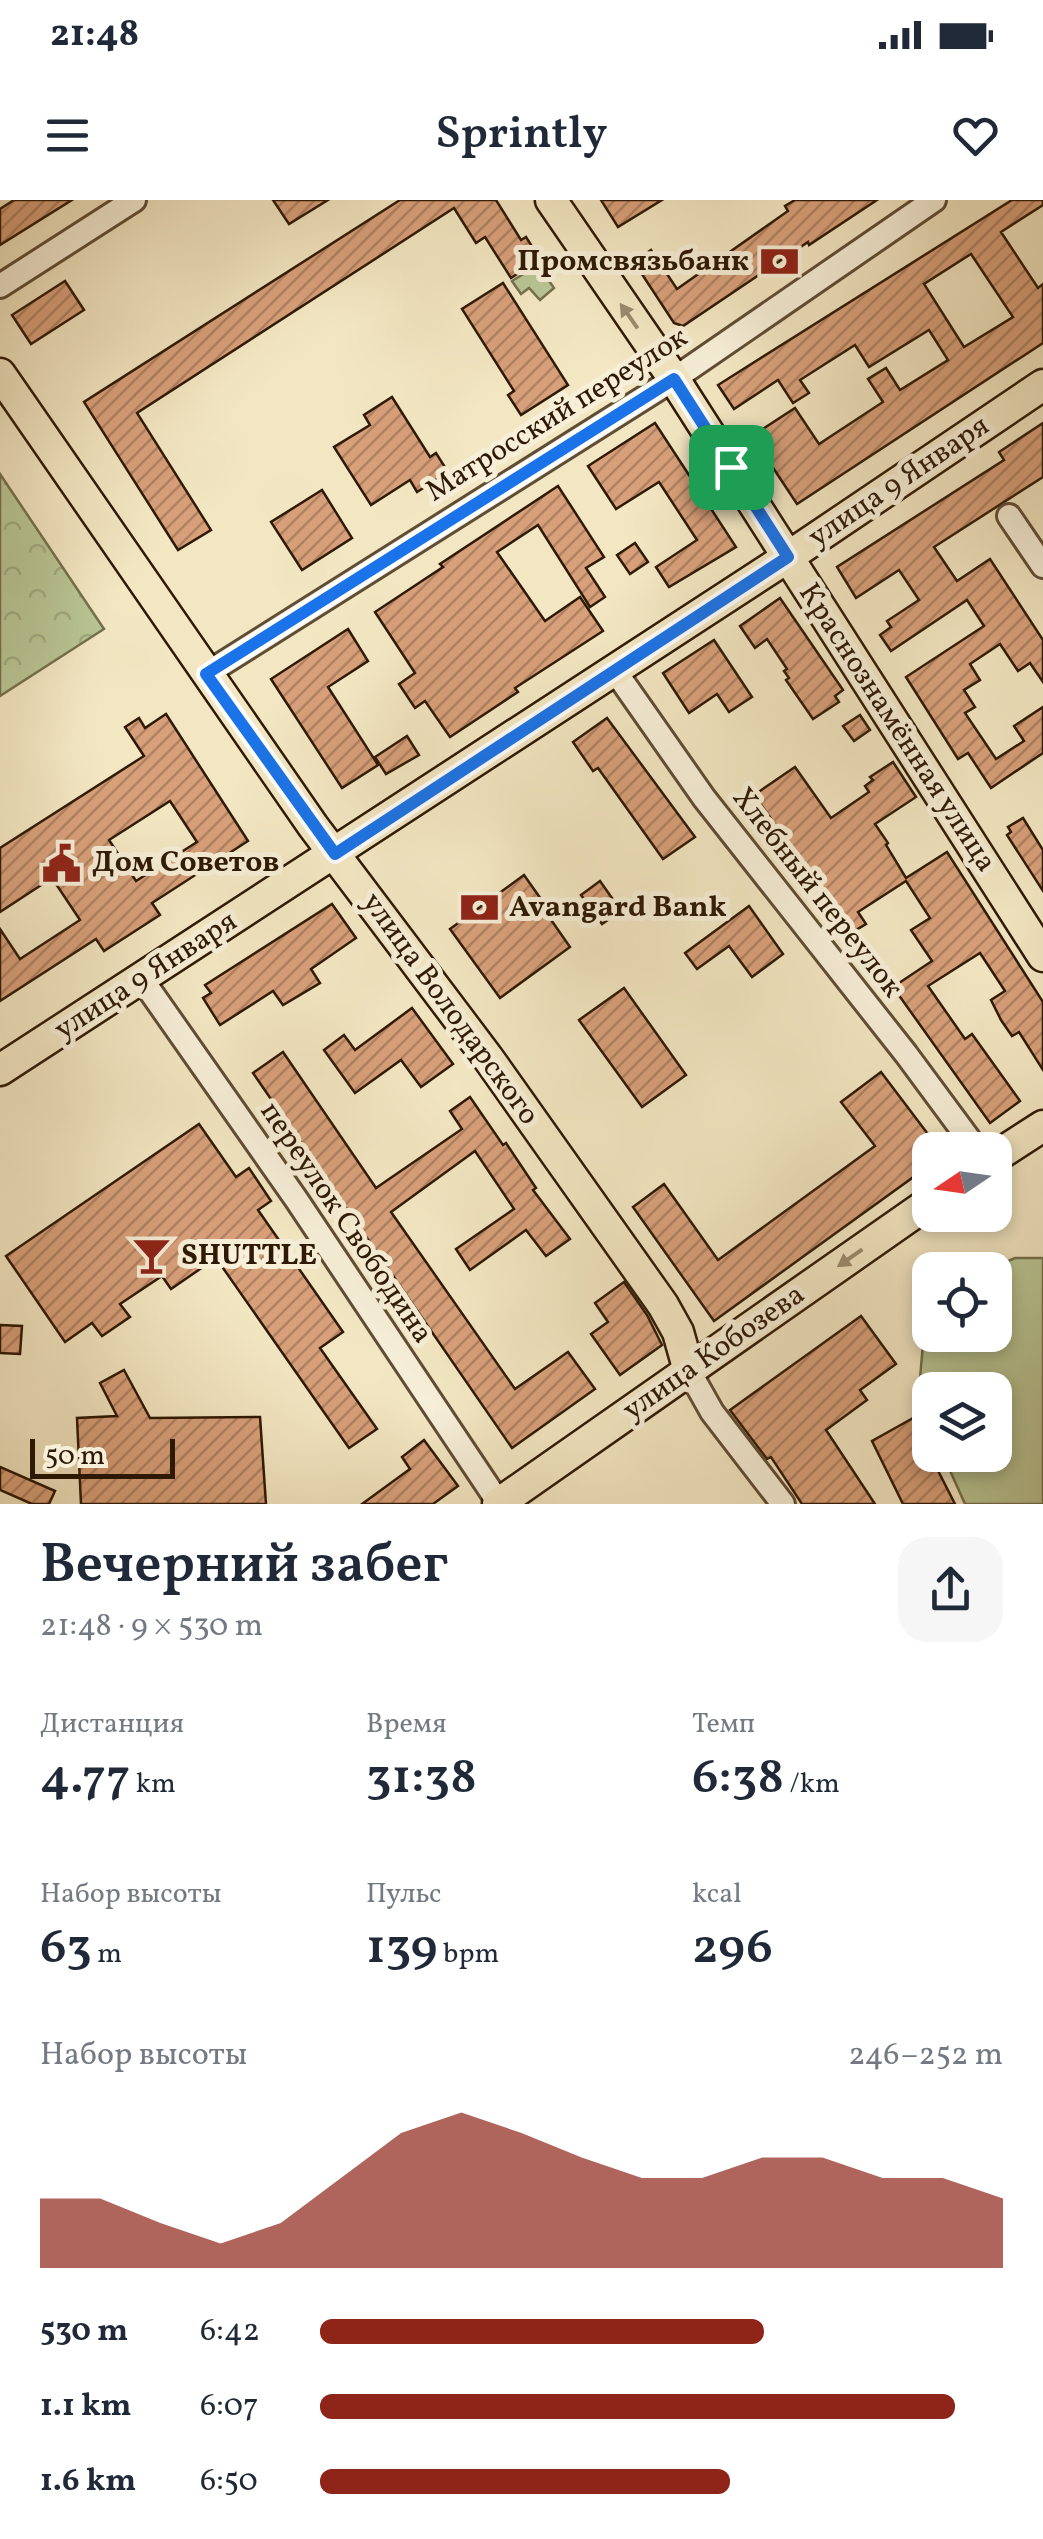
<!DOCTYPE html>
<html lang="ru">
<meta charset="utf-8">
<style>
body{margin:0;font-family:Vollkorn,serif;background:#f6f6f7;color:#1f2937;height:100vh;display:flex;flex-direction:column;font-size:38px;white-space:nowrap}
*{box-sizing:border-box;margin:0}
p{font-size:32px;color:#747a83}
.icon{flex:none;width:55px;height:55px;fill:none;stroke:currentColor;stroke-width:2;stroke-linecap:round;stroke-linejoin:round}
.map{position:relative;height:1304px;overflow:hidden}
.panel{display:flex;flex-direction:column;background:#fff;flex:1}
.panel>*{flex:none}
.needle{width:65px;rotate:257deg}
.fabs{position:absolute;left:912px;top:932px;display:grid;gap:20px}
.fabs a{display:grid;place-items:center;width:100px;height:100px;border-radius:20px;background:#fff;box-shadow:0 5px 15px #0003;font-size:50px}
.scale{position:absolute;left:30px;bottom:25px;width:145px;box-sizing:border-box;padding-left:10px;border:5px solid #2e1904;border-top:0;font-size:28px;line-height:35px;white-space:nowrap;color:#2e1904;-webkit-text-stroke:8px #f7efd8;paint-order:stroke}
.pin{position:absolute;display:grid;place-items:center;width:85px;height:85px;color:#fff;margin:-42px;border-radius:20px;box-shadow:0 5px 15px #0006}
.round{display:grid;place-items:center;flex:none;width:105px;height:105px;border-radius:30px;background:#f6f6f7}
.head{display:flex;align-items:center;justify-content:space-between;height:170px;padding:0 40px}
h1{font-size:55px;font-weight:600;line-height:75px}
.stats{display:grid;grid-template-columns:repeat(3,1fr);gap:15px;height:170px;padding:10px 40px}
.stats div{display:grid;align-content:center}
.stats b{font-size:50px;font-weight:600}
.stats small{font-size:28px;font-weight:400}
.stats p{font-size:28px}
.chart{height:280px;padding:20px 40px}
.chart p{display:flex;justify-content:space-between}
.chart svg{width:100%;height:180px;margin-top:10px;fill:#8f2418;opacity:.7}
ul{padding:0 40px;list-style:none;font-size:32px}
li{display:grid;grid-template-columns:160px 120px 1fr;align-items:center;height:75px}
li i{height:25px;border-radius:12px;background:#8f2418}
.status{display:flex;justify-content:space-between;align-items:center;height:70px;padding:0 50px;background:#fff;direction:ltr}
.status svg{height:28px;fill:currentColor}
header{display:flex;justify-content:space-between;align-items:center;height:130px;padding:0 40px;background:#fff;font-size:45px;font-weight:600}
.map>svg:first-child{display:block}
.grass{fill:#b9c695;stroke:#74704c;stroke-width:2.5}
.forest{fill:url(#forest-crowns);stroke:#74704c;stroke-width:2.5}
.building{fill:url(#building-hatch);stroke:#2e1904;stroke-width:2.5;fill-rule:evenodd}
.lines{fill:none;stroke-linecap:round;stroke-linejoin:round}
.minor-casing{stroke:#5f4c34;stroke-width:28}
.major-casing{stroke:#2e1904;stroke-width:35}
.minor{stroke:#f7efd8;stroke-width:22}
.major{stroke:#f3e7c3;stroke-width:30}
.oneway{fill:#9a8a6d}
.route-casing{stroke:#fff;stroke-width:20}
.route{stroke:#1a73e8;stroke-width:12}
.labels{text-anchor:middle;dominant-baseline:central;stroke-width:10;stroke-linejoin:round;paint-order:stroke}
.poi-label{font-size:30px;font-weight:bold;fill:#2e1904;stroke:#f7efd8;text-anchor:start}
.street-label{font-size:30px;fill:#2e1904;stroke:#f7efd8}
</style>
<div class="status"><b>21:48</b><svg viewBox="0 0 49 12"><path d="M0 12V9h3v3zM5 12V6h3v6zM10 12V3h3v9zM15 12V0h3v12zM26 1h20v11H26zM47 4h2v5h-2z"/></svg></div>
<header><svg class="icon" aria-label="menu" viewBox="0 0 24 24"><path d="M4 6h16M4 12h16M4 18h16"/></svg>Sprintly<svg class="icon" aria-label="heart" viewBox="0 0 24 24"><path d="M12 20l-8-8c-3-5 5-10 8-4 3-6 11-1 8 4z"/></svg></header>
<div class="map">
<svg width="1043" height="1304" viewBox="0 0 1043 1304">
<defs>
<pattern id="forest-crowns" width="20" height="18" patternUnits="userSpaceOnUse" patternTransform="scale(2.5)"><rect width="20" height="18" fill="#b9c695"/><path d="M2 6a3 3 0 1 1 6 0M12 15a3 3 0 1 1 6 0" fill="none" stroke="#9faa7f"/></pattern>
<pattern id="building-hatch" width="6" height="6" patternUnits="userSpaceOnUse" patternTransform="scale(2.5)"><rect width="6" height="6" fill="#d8a07a"/><path d="M-1 1l2-2M0 6l6-6M5 7l2-2" fill="none" stroke="#b08262"/></pattern>
</defs>
<rect width="100%" height="100%" fill="#f3e7c3"/>
<filter id="stains"><feTurbulence type="fractalNoise" baseFrequency=".002" numOctaves="4"/><feColorMatrix values="0 0 0 0 .2 0 0 0 0 .09 0 0 0 0 .02 0 0 0 .5 -.17"/></filter>
<radialGradient id="worn" r=".72"><stop offset=".6" stop-color="#630" stop-opacity="0"/><stop offset="1" stop-color="#630" stop-opacity=".3"/></radialGradient>
<g class="grass">
<polygon points="538,65 554,88 540,100 529,88 521,94 512,81"/>
<polygon points="1015,1058 1043,1058 1043,1304 965,1304 943,1255 995,1255 995,1190 930,1190 930,1228 918,1201 923,1144 930,1130 930,1135 995,1135 995,1070 987,1070"/>
</g>
<polygon class="forest" points="0,274 104,429 0,496"/>
<g class="building">
<polygon points="14,0 72,0 0,45 0,9"/>
<polygon points="273,0 328,0 289,24"/>
<polygon points="400,0 496,0 521,40 526,37 540,59 511,78 485,37 476,43 454,8 137,213 211,330 178,350 84,202"/>
<polygon points="601,0 662,0 618,27"/>
<polygon points="795,0 877,0 809,45 808,42 683,126 674,123 634,62 651,50 677,89 788,11 785,6"/>
<path d="M 1012,0 L 1043,0 L 1043,5 L 1001,32 L 1038,88 L 1043,84 L 1043,143 L 797,304 L 752,236 L 795,208 L 819,244 L 883,202 L 868,179 L 886,168 L 900,190 L 948,160 L 929,130 L 869,167 L 855,145 L 800,180 L 809,193 L 793,203 L 778,180 L 734,209 L 718,185 ZM 971,54 L 1013,117 L 964,147 L 924,84 Z"/>
<polygon points="65,81 84,110 31,144 12,115"/>
<polygon points="503,83 568,185 521,215 508,195 514,191 462,109"/>
<polygon points="392,197 430,257 436,253 448,272 417,292 410,280 371,305 334,247 370,225 364,215"/>
<polygon points="655,223 736,347 669,387 656,367 697,340 659,282 616,309 588,266"/>
<polygon points="1043,223 1043,277 934,347 957,381 990,359 1043,440 1043,482 1030,463 1018,471 1000,444 970,464 980,480 964,490 975,507 965,513 996,559 1024,541 1014,526 1043,507 1043,553 991,588 968,553 958,559 906,477 984,426 967,400 891,451 880,435 891,427 887,421 919,400 899,370 856,398 837,367 1004,260 999,252"/>
<polygon points="558,286 604,357 586,368 605,397 590,407 538,325 497,352 545,421 580,397 603,431 515,488 518,492 450,537 425,501 415,508 399,484 415,473 375,412 443,367 440,364"/>
<polygon points="322,290 352,338 302,370 271,322"/>
<polygon points="635,343 648,362 630,374 617,355"/>
<polygon points="780,398 843,490 835,496 839,502 813,519 786,480 789,478 784,471 787,469 767,439 755,448 740,426"/>
<polygon points="348,429 368,461 328,487 378,565 342,588 271,479"/>
<polygon points="714,440 752,497 729,512 717,494 689,513 663,473"/>
<path d="M 166,514 L 248,641 L 152,703 L 160,715 L 104,751 L 96,739 L 0,801 L 0,729 L 20,759 L 80,720 L 52,678 L 0,712 L 0,648 L 144,556 L 125,527 L 139,518 L 145,528 ZM 170,601 L 197,642 L 136,681 L 109,640 Z"/>
<polygon points="860,515 870,530 854,541 843,526"/>
<polygon points="607,518 695,637 663,659 598,568 593,571 573,542"/>
<polygon points="407,536 419,555 386,574 375,557"/>
<polygon points="893,562 916,597 875,624 888,643 886,645 906,678 947,652 1043,802 1043,870 1019,832 1012,836 1001,820 991,800 1005,791 980,753 928,786 965,839 972,834 1020,901 990,923 893,787 932,761 911,730 930,718 906,681 858,712 866,724 849,734 826,699 828,697 754,595 795,567 831,618 869,592 865,586 873,580 870,577"/>
<polygon points="1023,618 1043,650 1043,691 1007,635 1011,632 1008,627"/>
<polygon points="524,675 543,702 540,704 570,747 500,798 450,729"/>
<polygon points="600,681 621,711 602,724 581,695"/>
<polygon points="332,704 356,738 311,769 320,783 283,805 273,791 220,825 203,798 211,793 205,785"/>
<polygon points="749,706 783,754 752,777 729,746 697,769 685,753"/>
<polygon points="624,788 686,875 642,907 579,820"/>
<polygon points="412,808 453,864 421,887 401,860 355,893 324,850 344,835 355,850"/>
<polygon points="283,852 376,988 462,929 450,911 470,897 503,945 506,943 536,988 533,990 570,1039 546,1056 526,1030 470,1070 456,1049 514,1009 475,951 391,1012 515,1189 568,1152 595,1189 512,1248 253,873"/>
<polygon points="881,872 940,950 930,950 930,965 714,1121 633,1007 664,984 718,1060 875,946 841,902"/>
<polygon points="199,924 236,977 249,968 271,1001 258,1010 343,1132 320,1148 377,1229 349,1248 216,1058 171,1089 162,1076 120,1104 130,1117 102,1136 92,1123 65,1142 6,1056"/>
<polygon points="624,1082 647,1115 662,1145 620,1175 591,1134 608,1122 595,1103"/>
<polygon points="861,1116 896,1164 860,1190 867,1200 826,1230 875,1304 802,1304 771,1257 767,1259 730,1210"/>
<polygon points="0,1125 22,1126 20,1154 0,1153"/>
<polygon points="124,1170 150,1218 260,1217 266,1304 81,1304 77,1218 117,1216 100,1183"/>
<polygon points="915,1217 930,1255 955,1304 903,1304 872,1241"/>
<polygon points="424,1240 458,1286 433,1304 362,1304 410,1269 402,1257"/>
<polygon points="0,1267 55,1291 49,1304 32,1304 0,1290"/>
</g>
<g class="lines">
<defs>
<g id="minor">
<polyline points="0,86 134,0"/>
<polyline points="1009,316 1043,366"/>
<polyline points="615,471 704,598 906,854 977,950"/>
<polyline points="206,474 674,179 934,0"/>
<polyline points="141,778 296,999 499,1303"/>
<polyline points="689,1171 712,1212 783,1304"/>
</g>
<g id="major">
<polyline points="551,0 674,179 1043,756"/>
<polyline points="0,174 313,626 488,858 663,1105 678,1132 689,1171"/>
<polyline points="0,870 788,357 1043,185"/>
<polyline points="995,957 1043,926"/>
<polyline points="498,1304 930,1002"/>
</g>
</defs>
<use href="#minor" class="minor-casing"/>
<use href="#major" class="major-casing"/>
<use href="#minor" class="minor"/>
<use href="#major" class="major"/>
</g>
<defs><path id="oneway-solid" d="M-6-.8H1V-3.2L6.5 0L1 3.2V.8H-6Z" transform="scale(2.5)"/></defs>
<g class="oneway">
<use href="#oneway-solid" transform="translate(629 116) rotate(-125)"/>
<use href="#oneway-solid" transform="translate(850 1058) rotate(145)"/>
</g>
<g class="lines">
<defs>
<polygon id="route" points="674,179 788,357 335,654 206,474"/>
</defs>
<use href="#route" class="route-casing"/>
<use href="#route" class="route"/>
</g>
<defs>
<symbol id="bank-bare" viewBox="-9 -9 18 18"><path d="M-6-4H6V4H-6ZM0-2.3a2.3 2.3 0 1 0 0 4.6a2.3 2.3 0 1 0 0-4.6Z" fill="#8f2418" stroke="#f7efd8" stroke-width="2.5" paint-order="stroke"/></symbol>
<symbol id="civic-bare" viewBox="-9 -9 18 18"><path d="M-.6-6.5H3V-4.5H.6V-3L4-1V1h2V6H-6V1h2V-1L-.6-3ZM-1.2 2.5V6h2.4V2.5Z" fill="#8f2418" stroke="#f7efd8" stroke-width="2.5" paint-order="stroke"/></symbol>
<symbol id="bar-bare" viewBox="-9 -9 18 18"><path d="M-6-5H6L.8 .8V4.5H3.5V6h-7V4.5H-.8V.8Z" fill="#8f2418" stroke="#f7efd8" stroke-width="2.5" paint-order="stroke"/></symbol>
</defs>
<g fill-rule="evenodd">
<use href="#bank-bare" x="752" y="34" width="55" height="55"/>
<use href="#civic-bare" x="34" y="636" width="55" height="55"/>
<use href="#bank-bare" x="452" y="680" width="55" height="55"/>
<use href="#bar-bare" x="124" y="1028" width="55" height="55"/>
</g>
<g class="labels">
<g class="poi-label">
<text x="749" y="62" text-anchor="end">Промсвязьбанк</text>
<text x="92" y="663">Дом Советов</text>
<text x="509" y="708">Avangard Bank</text>
<text x="181" y="1056">SHUTTLE</text>
</g>
<g class="street-label">
<text transform="translate(557 215) rotate(-32)">Матросский переулок</text>
<text transform="translate(899 282) rotate(-34)">улица 9 Января</text>
<text transform="translate(897 528) rotate(57)">Краснознамённая улица</text>
<text transform="translate(817 693) rotate(52)">Хлебный переулок</text>
<text transform="translate(146 776) rotate(-33)">улица 9 Января</text>
<text transform="translate(450 809) rotate(54)">улица Володарского</text>
<text transform="translate(346 1023) rotate(56)">переулок Свободина</text>
<text transform="translate(714 1153) rotate(-35)">улица Кобозева</text>
</g>
</g>
<rect width="100%" height="100%" filter="url(#stains)"/>
<rect width="100%" height="100%" fill="url(#worn)"/>
</svg>
<div class="fabs">
<a><svg class="needle" viewBox="-14 -14 28 28"><path d="M0-13l5 13h-10z" fill="#e53935"/><path d="M0 13l5-13h-10z" fill="#747a83"/></svg></a>
<a><svg class="icon" aria-label="locate" viewBox="0 0 24 24"><circle cx="12" cy="12" r="6"/><path d="M12 2v4M12 18v4M2 12h4M18 12h4"/></svg></a>
<a><svg class="icon" aria-label="layers" viewBox="0 0 24 24"><path d="M12 4l9 5-9 5-9-5zM3 14l9 5 9-5"/></svg></a>
</div>
<div class="scale">50 m</div>
<div class="pin" style="left:731px;top:267px;background:#1e9e55"><svg class="icon" aria-label="arrive" viewBox="0 0 24 24"><path d="M6 21V4h12l-3 4 3 4H6"/></svg></div>
</div>
<section class="panel">
<div class="head"><div><h1>Вечерний забег</h1><p>21:48 · 9 × 530 m</p></div><a class="round"><svg class="icon" aria-label="share" viewBox="0 0 24 24"><path d="M12 15V3M7 8l5-5 5 5M5 13v7h14v-7"/></svg></a></div>
<div class="stats">
<div><p>Дистанция</p><b>4.77<small> km</small></b></div>
<div><p>Время</p><b>31:38</b></div>
<div><p>Темп</p><b>6:38<small> /km</small></b></div>
</div>
<div class="stats">
<div><p>Набор высоты</p><b>63<small> m</small></b></div>
<div><p>Пульс</p><b>139<small> bpm</small></b></div>
<div><p>kcal</p><b>296</b></div>
</div>
<div class="chart"><p><span>Набор высоты</span>246–252 m</p>
<svg viewBox="0 0 160 44" preserveAspectRatio="none"><path d="M0 44V27L10 27L20 33L30 38L40 33L50 22L60 11L70 6L80 11L90 17L100 22L110 22L120 17L130 17L140 22L150 22L160 27V44z"/></svg>
</div>
<ul>
<li><b>530 m</b>6:42<i style="width:65%"></i></li>
<li><b>1.1 km</b>6:07<i style="width:93%"></i></li>
<li><b>1.6 km</b>6:50<i style="width:60%"></i></li>
</ul>
</section>
